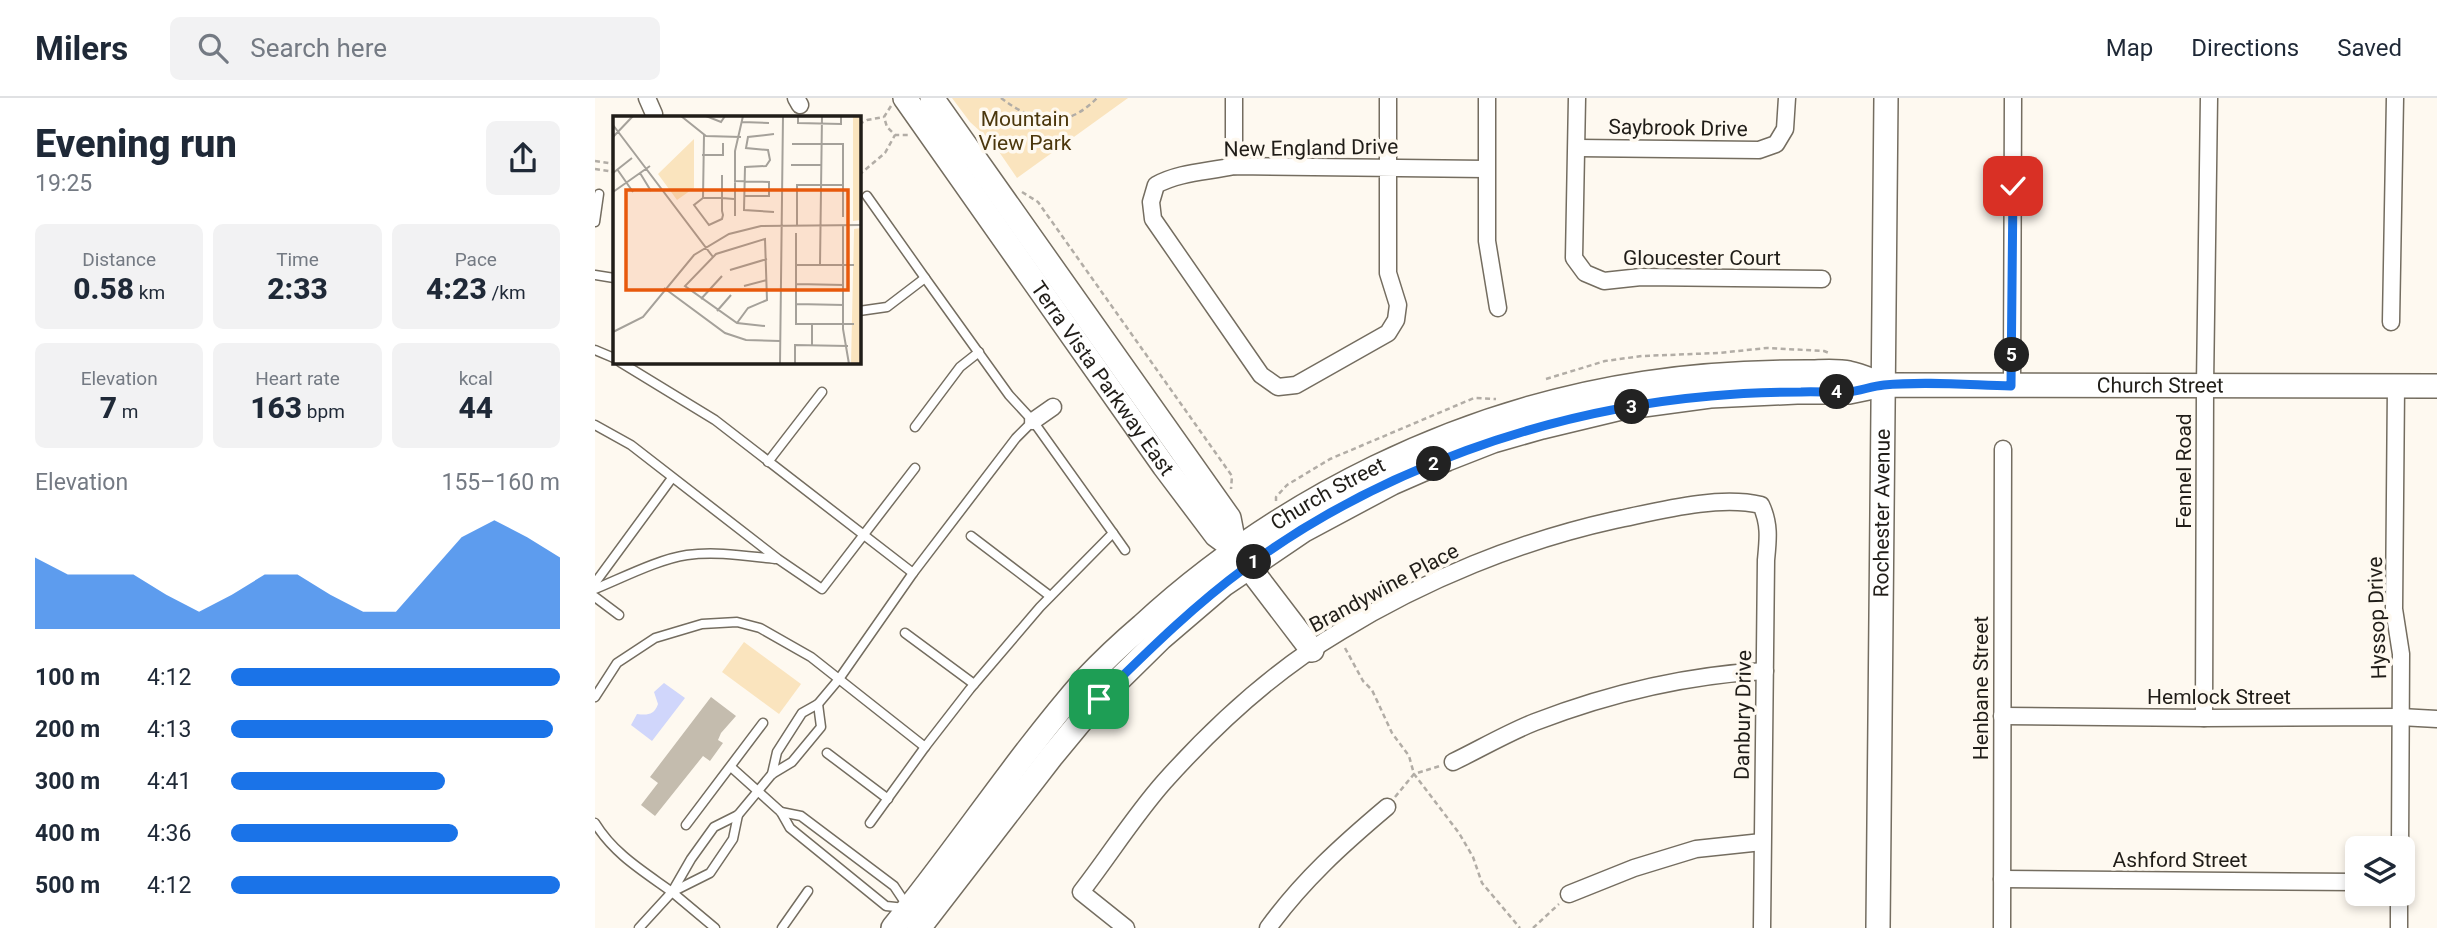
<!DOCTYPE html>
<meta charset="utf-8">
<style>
body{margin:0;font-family:Roboto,sans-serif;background:#f2f2f3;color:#1f2937;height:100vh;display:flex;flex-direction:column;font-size:26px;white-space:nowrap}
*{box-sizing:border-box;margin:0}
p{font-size:23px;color:#747a83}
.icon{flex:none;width:38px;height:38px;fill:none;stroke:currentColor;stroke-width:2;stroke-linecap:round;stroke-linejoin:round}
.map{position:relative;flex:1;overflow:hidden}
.details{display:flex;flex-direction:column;background:#fff;width:595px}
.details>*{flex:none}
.buttons{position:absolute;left:1750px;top:738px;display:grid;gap:14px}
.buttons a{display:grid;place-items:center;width:70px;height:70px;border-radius:10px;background:#fff;box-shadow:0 4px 10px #0003;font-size:35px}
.pin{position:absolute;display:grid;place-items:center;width:60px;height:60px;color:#fff;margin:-30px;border-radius:14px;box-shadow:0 4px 10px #0006}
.km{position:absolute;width:35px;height:35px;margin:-18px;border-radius:50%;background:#222;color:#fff;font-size:19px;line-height:35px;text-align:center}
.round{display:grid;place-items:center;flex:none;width:74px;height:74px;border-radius:10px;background:#f2f2f3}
.summary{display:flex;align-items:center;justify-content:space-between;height:119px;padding:0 35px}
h1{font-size:38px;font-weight:800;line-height:52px}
.figures{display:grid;grid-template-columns:repeat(3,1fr);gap:10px;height:119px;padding:7px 35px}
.figures div{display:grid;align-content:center;border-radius:10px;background:#f2f2f3;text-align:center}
.figures b{font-size:30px;font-weight:800}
.figures small{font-size:19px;font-weight:400}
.figures p{font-size:19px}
.chart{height:196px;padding:14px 35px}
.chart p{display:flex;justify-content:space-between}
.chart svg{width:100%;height:126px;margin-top:7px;fill:#1a73e8;opacity:.7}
ul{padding:0 35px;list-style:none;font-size:23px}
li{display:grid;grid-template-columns:112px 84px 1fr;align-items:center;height:52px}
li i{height:18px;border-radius:9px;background:#1a73e8}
header{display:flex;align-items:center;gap:42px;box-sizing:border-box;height:98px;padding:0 35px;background:#fff;border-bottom:2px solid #e0e1e3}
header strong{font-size:33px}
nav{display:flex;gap:38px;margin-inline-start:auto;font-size:24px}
.search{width:490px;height:63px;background:#f2f2f3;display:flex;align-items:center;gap:18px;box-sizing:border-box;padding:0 24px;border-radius:10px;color:#747a83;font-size:26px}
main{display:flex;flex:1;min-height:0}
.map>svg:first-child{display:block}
.green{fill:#fae4be}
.water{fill:#d0d6fb}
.building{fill:#c4bcae}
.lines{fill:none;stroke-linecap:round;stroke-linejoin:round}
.lane-casing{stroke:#746d60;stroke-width:11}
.street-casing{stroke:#746d60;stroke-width:19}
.secondary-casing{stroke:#746d60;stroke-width:26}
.path{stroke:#b2ada6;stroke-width:2.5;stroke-dasharray:5 3.5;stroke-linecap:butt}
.lane{stroke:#fff;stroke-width:8}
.street{stroke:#fff;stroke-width:16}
.secondary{stroke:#fff;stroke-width:23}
.route-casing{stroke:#fff;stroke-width:14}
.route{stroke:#1a73e8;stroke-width:9}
.labels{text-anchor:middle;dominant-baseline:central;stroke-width:7;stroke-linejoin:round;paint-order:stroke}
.park-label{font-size:21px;fill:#4b370d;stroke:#fef9f0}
.street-label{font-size:21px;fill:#201d18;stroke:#fef9f0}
.inset-road{fill:none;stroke:#a5a19a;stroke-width:2}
.view{fill:#e8590c;fill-opacity:0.15;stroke:#e8590c;stroke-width:3.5}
.inset-edge{fill:none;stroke:#201d18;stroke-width:3.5}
</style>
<header>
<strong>Milers</strong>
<div class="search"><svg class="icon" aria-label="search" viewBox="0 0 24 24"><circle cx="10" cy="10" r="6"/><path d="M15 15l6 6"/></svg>Search here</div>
<nav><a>Map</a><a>Directions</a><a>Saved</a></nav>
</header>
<main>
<section class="details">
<div class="summary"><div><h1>Evening run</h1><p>19:25</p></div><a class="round"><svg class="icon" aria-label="share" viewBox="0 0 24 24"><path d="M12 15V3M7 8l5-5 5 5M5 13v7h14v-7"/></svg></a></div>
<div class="figures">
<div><p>Distance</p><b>0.58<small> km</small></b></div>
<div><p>Time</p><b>2:33</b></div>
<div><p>Pace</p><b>4:23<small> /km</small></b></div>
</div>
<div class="figures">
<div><p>Elevation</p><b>7<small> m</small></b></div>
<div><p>Heart rate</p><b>163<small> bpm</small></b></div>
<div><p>kcal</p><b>44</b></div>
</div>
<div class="chart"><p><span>Elevation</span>155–160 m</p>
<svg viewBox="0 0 160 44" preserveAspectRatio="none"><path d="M0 44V19L10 25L20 25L30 25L40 32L50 38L60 32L70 25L80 25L90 32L100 38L110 38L120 25L130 12L140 6L150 12L160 19V44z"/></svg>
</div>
<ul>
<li><b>100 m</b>4:12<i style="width:100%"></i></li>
<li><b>200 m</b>4:13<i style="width:98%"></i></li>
<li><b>300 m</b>4:41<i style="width:65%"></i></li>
<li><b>400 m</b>4:36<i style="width:69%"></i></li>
<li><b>500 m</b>4:12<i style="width:100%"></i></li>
</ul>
</section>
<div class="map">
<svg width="1842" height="830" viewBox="0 0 1842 830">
<rect width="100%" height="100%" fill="#fef9f0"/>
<g class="green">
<polygon points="357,0 533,0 422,80 398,45 375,24"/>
<polygon points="149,544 206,586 184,616 127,574"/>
</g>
<path class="water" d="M 69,585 L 90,600 L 57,643 L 36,627 L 42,616 C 51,617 59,618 63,606 L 59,594 Z"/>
<polygon class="building" points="116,599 141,618 126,635 123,642 128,645 115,663 108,658 60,718 46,707 63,685 55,679"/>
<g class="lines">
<defs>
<g id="lane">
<polyline points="272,98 330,180"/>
<polyline points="0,124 4,96"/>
<polyline points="0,177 19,180"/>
<polyline points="0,252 19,260"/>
<polyline points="25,264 120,322 318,475 421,340 438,323"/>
<polyline points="0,327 36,347 183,461 227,491 320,370"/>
<polyline points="320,329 365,269 384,254"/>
<polyline points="173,364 227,294"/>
<polyline points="518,435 530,452"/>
<polyline points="376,438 455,498"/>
<polyline points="0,485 77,380"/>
<path d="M 0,491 C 27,480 64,461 92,457 C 121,453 151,458 180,461"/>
<polyline points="0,499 24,517"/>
<polyline points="310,535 379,586"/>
<polyline points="0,599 22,565 60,540 107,526 142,524 165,530 216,559 330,649 375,591 445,509 518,435 438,323 414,297 330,180 292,209 264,213"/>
<polyline points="232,655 293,701"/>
<polyline points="136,669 186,714 195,730 291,808 310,810"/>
<polyline points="177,676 182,654 207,615 223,606 244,581 318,475"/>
<polyline points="186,714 206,718 299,788 313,809"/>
<path d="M 0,725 C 19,756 48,773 77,794 L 44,830"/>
<polyline points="275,725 330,649"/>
<polyline points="91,727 168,625"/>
<polyline points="77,794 96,761 119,729 143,717 177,676 197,664 226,629 223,606"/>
<polyline points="77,794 115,775 138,741 143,717"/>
<polyline points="77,794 120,830"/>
<polyline points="187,830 213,793"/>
</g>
<g id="street">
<polyline points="52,0 59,16"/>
<polyline points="201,0 205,7"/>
<path d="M 793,0 L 793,175 L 803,207 L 801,222 L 793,235 L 701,287 L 683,289 L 666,277 L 558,121 L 556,104 L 561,87 C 585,74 612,74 639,68 L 891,71"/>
<polyline points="892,0 892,143 903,210"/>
<polyline points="982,0 979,160 990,175 1009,183 1046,179 1227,181"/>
<polyline points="983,50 1164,52 1181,46 1190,31 1192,0"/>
<polyline points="639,68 639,0"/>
<polyline points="1796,224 1800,0"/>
<polyline points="1417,288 1418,0"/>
<polyline points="1801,288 1799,511 1806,556 1805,751"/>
<polyline points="438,323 458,309"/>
<polyline points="1407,618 1609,620 1805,619 1842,621"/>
<polyline points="1609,620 1610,288 1614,0"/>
<path d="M 858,664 C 885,651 912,635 940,624 C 1013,596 1092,577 1170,573"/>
<polyline points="1407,781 1762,784"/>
<polyline points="974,796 1039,770 1101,751 1167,744"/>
<path d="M 531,830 L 486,794 C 514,758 539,718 569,684 C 620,627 680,572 746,533 C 829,482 925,443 1020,422 C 1064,413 1122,397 1166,407 C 1175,426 1173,442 1171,462 L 1167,830"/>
<path d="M 673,830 C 708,782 747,747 792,709"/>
<polyline points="1407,830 1408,351"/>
<polyline points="1804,830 1804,796"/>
</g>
<g id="secondary">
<path id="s1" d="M 310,0 L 569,368 L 621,437 L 640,451 L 717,552"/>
<polyline points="337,0 634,420 640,451"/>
<path id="s2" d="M 298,830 C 364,749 421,661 490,582 C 508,563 527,545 547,528 C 685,401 864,313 1050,285 C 1103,277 1158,274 1212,274 C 1225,274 1241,272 1254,275 C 1266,277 1277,283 1288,287"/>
<path id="s3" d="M 324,830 L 456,659 L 504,601 L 566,540 L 628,487 L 709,432 L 797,385 L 852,361 L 898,343 L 947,329 L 1026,310 L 1115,298 L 1202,294 L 1254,294 L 1288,287 L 1842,288"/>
<path id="s4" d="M 1283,830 L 1291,0"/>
</g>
</defs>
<use href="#lane" class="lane-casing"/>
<use href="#street" class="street-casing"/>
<use href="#secondary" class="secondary-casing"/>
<g class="path">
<path d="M 406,0 C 439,25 470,33 502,0"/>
<polyline points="296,8 289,19 292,29 300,37 313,37"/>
<polyline points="264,26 272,22 289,19"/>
<polyline points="0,63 19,66"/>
<polyline points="0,71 19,74"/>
<polyline points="264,77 290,55 300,37"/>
<polyline points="427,94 443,104 637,378 636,391"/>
<polyline points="951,281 1010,263 1047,258 1123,255 1172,250 1229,253 1234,255"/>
<polyline points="681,403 681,399 692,387 735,361 879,300 901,301"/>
<polyline points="750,550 768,583 777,592 797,635 814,658 819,676 864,735 878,759 887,785 925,830"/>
<polyline points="800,699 819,676 845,668"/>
<polyline points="938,830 964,806"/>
</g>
<use href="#lane" class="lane"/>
<use href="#street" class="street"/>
<use href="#secondary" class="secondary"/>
</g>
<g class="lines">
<defs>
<path id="route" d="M 504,601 C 551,555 597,509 650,470 C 782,372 953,312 1116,298 C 1145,295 1176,294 1206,294 C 1221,293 1238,295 1253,294 C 1265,293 1277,288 1289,287 C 1331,283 1375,287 1416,288 L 1418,88"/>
</defs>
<use href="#route" class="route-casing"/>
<use href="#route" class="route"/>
</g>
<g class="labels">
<g class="park-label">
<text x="430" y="21">Mountain<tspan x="430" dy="24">View Park</tspan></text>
</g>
<g class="street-label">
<text transform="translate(1083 30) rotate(1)">Saybrook Drive</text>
<text transform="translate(716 50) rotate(-1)">New England Drive</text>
<text x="1107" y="160">Gloucester Court</text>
<text stroke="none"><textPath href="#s1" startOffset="343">Terra Vista Parkway East</textPath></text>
<text stroke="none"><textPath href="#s3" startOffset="1440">Church Street</textPath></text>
<text transform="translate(1589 373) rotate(-90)">Fennel Road</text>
<text stroke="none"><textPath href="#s2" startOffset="621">Church Street</textPath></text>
<text stroke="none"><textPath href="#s4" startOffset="415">Rochester Avenue</textPath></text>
<text transform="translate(789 490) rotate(-28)">Brandywine Place</text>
<text transform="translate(1782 520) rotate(-92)">Hyssop Drive</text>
<text transform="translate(1386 590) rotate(-90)">Henbane Street</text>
<text x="1624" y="599">Hemlock Street</text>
<text transform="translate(1148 617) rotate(-89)">Danbury Drive</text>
<text x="1585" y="762">Ashford Street</text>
</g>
</g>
<g transform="translate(18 18)">
<rect width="248" height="248" fill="#fef9f0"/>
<path d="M 240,0 L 249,0 L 248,104 L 240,105 ZM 81,23 L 81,72 L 64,84 L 45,58 ZM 248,112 L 248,248 L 238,248 L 241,113 Z" fill="#fae4be"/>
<path class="inset-road" d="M 68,0 L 93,20 L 128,21M 93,0 L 108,6 L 112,0M 185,0 L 185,7 L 228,8 L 228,0M 129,6 L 156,7M 0,9 L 100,141M 0,21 L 20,0M 179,28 L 230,28 L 230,101M 89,39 L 110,39 L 110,27M 178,49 L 208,49M 4,53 L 20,76M 0,57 L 19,42M 27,57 L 38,75M 109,59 L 109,95 L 110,99 L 109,103 L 96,109 L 81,89 L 90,82 L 109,82 L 121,83M 121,65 L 156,66 L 156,80 L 132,80M 0,76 L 37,50M 90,82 L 91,19M 161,96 L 131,94 L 132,51 L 153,50 L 157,44 L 155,34 L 133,32 L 135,21 L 161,18M 122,100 L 122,35 L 130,0M 184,109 L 184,69 L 230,69M 230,109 L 230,213 L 236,248M 183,117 L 183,208 L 241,208M 183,149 L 241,149M 207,149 L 209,0M 117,154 L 154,143M 183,168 L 231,169M 131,170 L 154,164M 51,172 L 112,217 L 133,224 L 167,225M 88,183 L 109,160M 183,188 L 231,189M 104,195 L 118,179M 124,207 L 135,192 L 154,184 L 152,123 L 103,138 L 72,170 L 124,207 L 152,210M 0,216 L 30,201 L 81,139 L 116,118 L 148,110 L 249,109M 199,230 L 199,208M 167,248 L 170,0M 182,248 L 182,229 L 235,230"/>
<path class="view" d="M 13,74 L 235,74 L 235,174 L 13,174 Z"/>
<rect width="248" height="248" class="inset-edge"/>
</g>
</svg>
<div class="buttons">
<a><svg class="icon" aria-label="layers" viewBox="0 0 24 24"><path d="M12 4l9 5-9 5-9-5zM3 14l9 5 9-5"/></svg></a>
</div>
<div class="pin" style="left:504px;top:601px;background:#1e9e55"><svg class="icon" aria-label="arrive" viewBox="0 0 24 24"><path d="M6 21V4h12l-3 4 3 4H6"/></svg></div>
<div class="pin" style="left:1418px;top:88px;background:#d93025"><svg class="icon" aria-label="check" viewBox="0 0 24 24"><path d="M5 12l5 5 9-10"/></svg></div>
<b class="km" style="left:659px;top:464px">1</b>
<b class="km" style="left:839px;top:366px">2</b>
<b class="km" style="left:1037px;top:309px">3</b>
<b class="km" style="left:1242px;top:294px">4</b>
<b class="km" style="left:1417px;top:257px">5</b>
</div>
</main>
